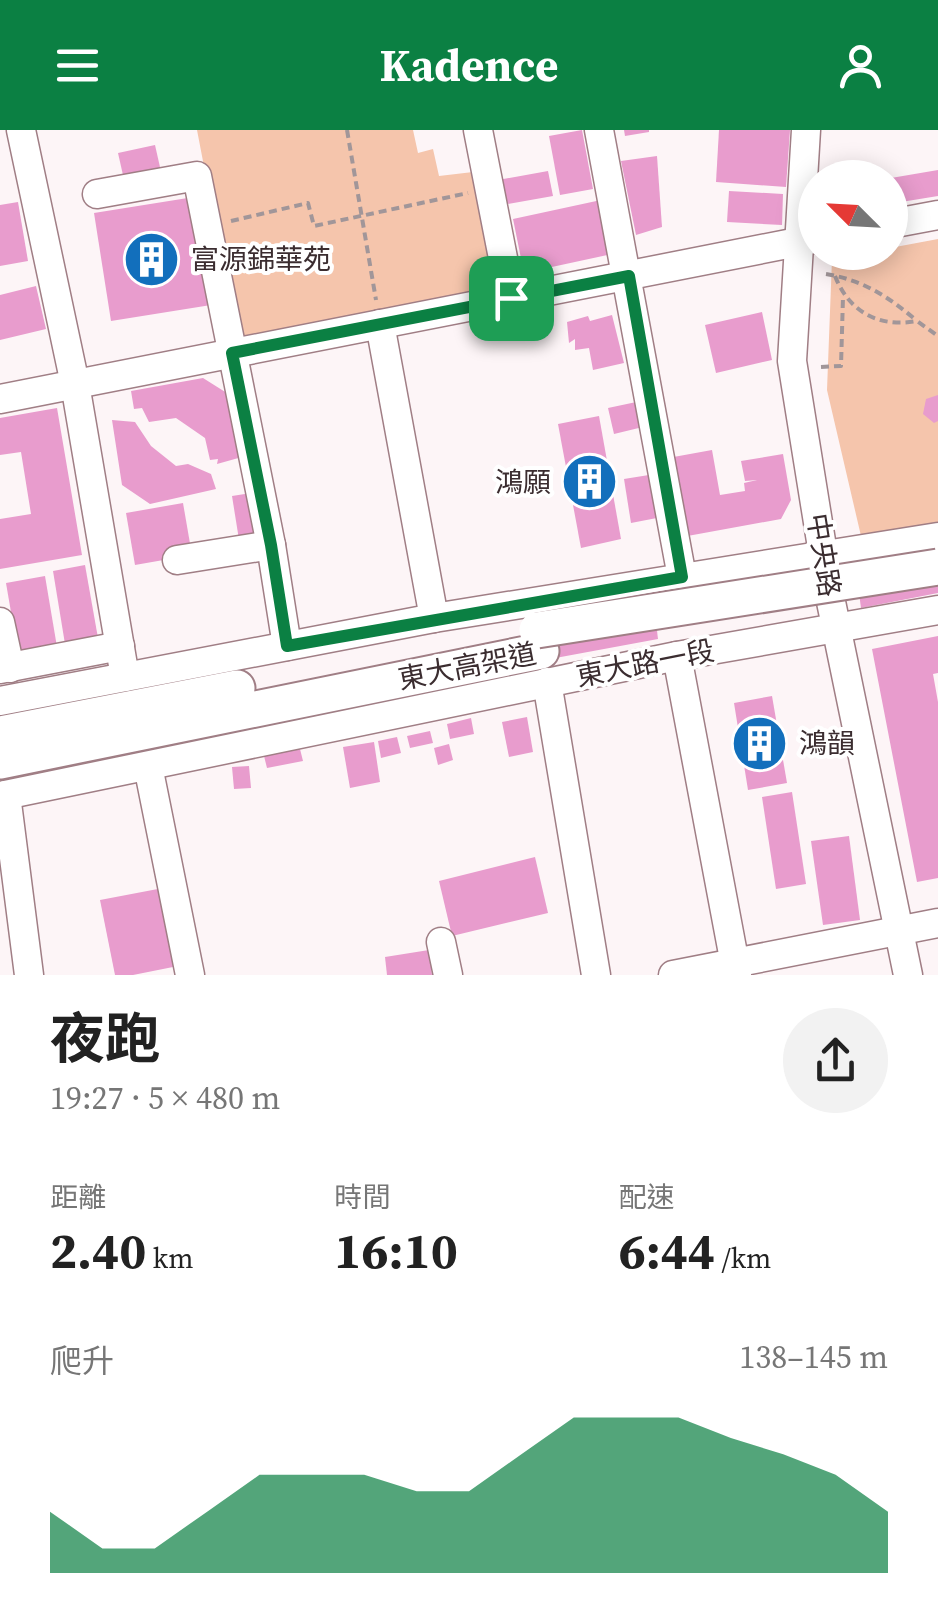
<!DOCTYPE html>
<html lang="zh-TW">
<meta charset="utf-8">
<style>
body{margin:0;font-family:"Source Serif 4","Noto Sans TC",serif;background:#f2f2f2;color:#222;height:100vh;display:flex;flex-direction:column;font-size:38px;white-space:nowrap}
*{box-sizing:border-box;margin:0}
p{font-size:32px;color:#767676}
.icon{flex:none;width:55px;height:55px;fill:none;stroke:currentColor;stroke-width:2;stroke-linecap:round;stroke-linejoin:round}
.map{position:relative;height:845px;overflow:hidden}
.panel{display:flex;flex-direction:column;background:#fff;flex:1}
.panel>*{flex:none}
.needle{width:65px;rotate:294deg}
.fabs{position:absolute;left:798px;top:30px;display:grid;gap:20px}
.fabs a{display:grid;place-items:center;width:110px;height:110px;border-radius:50%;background:#fff;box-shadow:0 5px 25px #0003;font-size:50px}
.pin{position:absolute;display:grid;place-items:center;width:85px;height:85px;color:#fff;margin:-42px;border-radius:20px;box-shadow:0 5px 15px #0006}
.round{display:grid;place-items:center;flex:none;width:105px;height:105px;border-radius:52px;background:#f2f2f2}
.summary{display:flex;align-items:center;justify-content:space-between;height:170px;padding:0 50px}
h1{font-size:55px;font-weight:700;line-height:75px}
.figures{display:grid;grid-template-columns:repeat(3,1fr);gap:15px;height:170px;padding:10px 50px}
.figures div{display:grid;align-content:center}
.figures b{font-size:50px;font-weight:700}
.figures small{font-size:28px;font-weight:400}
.figures p{font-size:28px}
.chart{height:280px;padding:20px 50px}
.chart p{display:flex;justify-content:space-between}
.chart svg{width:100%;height:180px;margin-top:10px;fill:#0b8043;opacity:.7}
header{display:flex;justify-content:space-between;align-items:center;height:130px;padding:0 50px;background:#0b8043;color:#fff;font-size:45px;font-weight:700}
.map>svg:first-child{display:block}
.green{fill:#f5c5ac}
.building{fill:#e89ccd}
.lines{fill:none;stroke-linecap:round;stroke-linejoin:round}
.minor-casing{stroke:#a07e85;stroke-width:31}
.major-casing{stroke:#a07e85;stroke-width:39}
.path{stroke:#a19699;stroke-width:4;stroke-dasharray:8 5;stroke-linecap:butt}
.minor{stroke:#fff;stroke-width:28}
.major{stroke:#fff;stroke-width:35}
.major-bridge-casing{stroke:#a07e85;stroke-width:39;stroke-linecap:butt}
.major-bridge{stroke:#fff;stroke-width:35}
.route-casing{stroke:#fff;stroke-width:20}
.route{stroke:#0b8043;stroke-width:12}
.labels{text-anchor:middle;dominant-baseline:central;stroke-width:8;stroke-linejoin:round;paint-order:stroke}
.poi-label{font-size:28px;fill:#3b2d30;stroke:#fff;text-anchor:start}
.street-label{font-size:28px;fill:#3b2d30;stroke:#fff}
</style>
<header><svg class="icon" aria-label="menu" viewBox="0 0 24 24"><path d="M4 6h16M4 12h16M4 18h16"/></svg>Kadence<svg class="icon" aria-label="person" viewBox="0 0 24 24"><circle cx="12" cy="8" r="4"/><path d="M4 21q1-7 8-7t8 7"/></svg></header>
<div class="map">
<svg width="938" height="845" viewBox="0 0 938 845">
<rect width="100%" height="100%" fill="#fdf5f7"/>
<g class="green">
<polygon points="197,0 413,0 418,23 433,19 439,46 473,42 495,159 237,208"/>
<polygon points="938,109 938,392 861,406 827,260 832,129 866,123 890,122 890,118"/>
</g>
<g class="building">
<polygon points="582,0 593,59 560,65 549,6"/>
<polygon points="624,0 649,0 649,2 625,6"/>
<polygon points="719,0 790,0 786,57 716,52"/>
<polygon points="155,15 162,46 125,54 118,23"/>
<polygon points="657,26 662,97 636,105 621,31"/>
<polygon points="938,40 938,66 895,73 891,48"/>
<polygon points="548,41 553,66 502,75 498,50"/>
<polygon points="729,61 783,64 782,95 727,92"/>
<polygon points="194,67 211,175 111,191 94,83"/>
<polygon points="601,70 612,124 524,143 513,89"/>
<polygon points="18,72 28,131 0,136 0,75"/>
<polygon points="36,156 46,199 0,210 0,165"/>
<polygon points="762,182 772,230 716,243 705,195"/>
<polygon points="612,185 624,233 593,240 589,218 575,220 575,209 569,213 567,192 588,186 590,191"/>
<polygon points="203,248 230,265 242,327 217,334 218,329 210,330 205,308 176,288 149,292 142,278 134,279 131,261"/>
<polygon points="938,265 938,291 934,293 923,284 926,269"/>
<polygon points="641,271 647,296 614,304 608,278"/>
<polygon points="57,278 82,425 0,439 0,389 31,384 21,322 0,325 0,288"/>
<polygon points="599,286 621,409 581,418 558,294"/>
<polygon points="112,290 135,292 151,316 176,336 188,334 211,344 216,359 150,374 122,355"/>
<polygon points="712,320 720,365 745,361 744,353 757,350 745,351 741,331 783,324 791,370 781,389 682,407 668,328"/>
<polygon points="655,344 662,387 631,393 624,349"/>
<polygon points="257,362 265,412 240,416 232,366"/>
<polygon points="183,373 192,425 135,435 126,383"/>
<polygon points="938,414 938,463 861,478 859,463"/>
<polygon points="85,435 98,508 65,514 53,441"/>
<polygon points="45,446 57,517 18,523 6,453"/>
<polygon points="653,467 658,509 550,529 544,485"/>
<polygon points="938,506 938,543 933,544 938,572 938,748 917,752 872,519"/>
<polygon points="772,566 787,653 748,660 734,573"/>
<polygon points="527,587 533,622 509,627 502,592"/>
<polygon points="471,588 474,604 450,609 447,594"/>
<polygon points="430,601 433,613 410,618 407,606"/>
<polygon points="397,607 401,623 381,628 378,611"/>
<polygon points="374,612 380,652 350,658 343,617"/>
<polygon points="449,614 453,630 438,635 434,618"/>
<polygon points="300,619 303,631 267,638 264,626"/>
<polygon points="249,636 251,658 234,659 232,637"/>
<polygon points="792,662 806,754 776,759 762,667"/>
<polygon points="849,706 860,790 823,795 811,711"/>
<polygon points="535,727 548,783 452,806 439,751"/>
<polygon points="163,758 178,836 133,845 115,845 100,770"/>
<polygon points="429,820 432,845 387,845 385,827"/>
</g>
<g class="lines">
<defs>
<g id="minor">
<polyline points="21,0 75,254 125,547"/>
<polyline points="478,0 511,169"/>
<polyline points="599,0 682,447"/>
<polyline points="806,0 792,231 830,467 908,845"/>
<polyline points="97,64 197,46 271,415 287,516"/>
<polyline points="890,94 938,85"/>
<polyline points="380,194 434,488"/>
<polyline points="0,269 813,109"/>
<polyline points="177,430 271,415"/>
<polyline points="0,492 10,538"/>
<polyline points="677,526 737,845"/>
<polyline points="0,539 120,516"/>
<polyline points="547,552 596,845"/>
<polyline points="0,571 434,488 938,407"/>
<polyline points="148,636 190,845"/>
<polyline points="6,665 29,845"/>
<polyline points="0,666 677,526 938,480"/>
<polyline points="441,812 448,845"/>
<polyline points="673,845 938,793"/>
</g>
<g id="major">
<polyline points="0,604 237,558"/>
<polyline points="0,631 541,521"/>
</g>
</defs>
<use href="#minor" class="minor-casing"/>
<use href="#major" class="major-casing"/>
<g class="path">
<polyline points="347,0 376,170"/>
<polyline points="231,91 308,73 314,96 468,63"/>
<path d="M 826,144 C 863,150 889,167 917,191"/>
<path d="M 835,146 C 849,182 879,198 917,191 L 938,206"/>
<polyline points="821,237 841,236 843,167"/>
</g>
<use href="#minor" class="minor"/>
<use href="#major" class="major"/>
<defs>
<polyline id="major-bridge" points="537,500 938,437"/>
</defs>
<use href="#major-bridge" class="major-bridge-casing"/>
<use href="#major-bridge" class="major-bridge"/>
</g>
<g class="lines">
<defs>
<polygon id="route" points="629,146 682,447 287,516 271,415 232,223"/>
</defs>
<use href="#route" class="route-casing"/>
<use href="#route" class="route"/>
</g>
<defs>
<symbol id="building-disc" viewBox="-11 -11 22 22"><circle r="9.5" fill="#126fbc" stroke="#fff"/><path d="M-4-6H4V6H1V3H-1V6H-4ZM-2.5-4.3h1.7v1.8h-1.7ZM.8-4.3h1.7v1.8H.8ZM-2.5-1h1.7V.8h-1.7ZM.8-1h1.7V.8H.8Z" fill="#fff"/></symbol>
</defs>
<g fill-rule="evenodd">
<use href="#building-disc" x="120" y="98" width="63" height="63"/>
<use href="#building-disc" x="558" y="320" width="63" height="63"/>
<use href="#building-disc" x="728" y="582" width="63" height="63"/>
</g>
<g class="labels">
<g class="poi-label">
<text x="191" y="129">富源錦華苑</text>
<text x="551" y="352" text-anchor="end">鴻願</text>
<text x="799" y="613">鴻韻</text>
</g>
<g class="street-label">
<text transform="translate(824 425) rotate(81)">中央路</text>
<text transform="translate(645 533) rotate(-11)">東大路一段</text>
<text transform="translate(467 536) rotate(-11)">東大高架道</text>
</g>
</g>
</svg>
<div class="fabs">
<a><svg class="needle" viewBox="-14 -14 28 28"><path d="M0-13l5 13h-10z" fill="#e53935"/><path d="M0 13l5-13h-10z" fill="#767676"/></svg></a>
</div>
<div class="pin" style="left:511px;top:168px;background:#1e9e55"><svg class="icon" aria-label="arrive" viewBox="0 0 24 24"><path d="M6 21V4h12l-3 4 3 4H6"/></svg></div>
</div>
<section class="panel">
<div class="summary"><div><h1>夜跑</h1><p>19:27 · 5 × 480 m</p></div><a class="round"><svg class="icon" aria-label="share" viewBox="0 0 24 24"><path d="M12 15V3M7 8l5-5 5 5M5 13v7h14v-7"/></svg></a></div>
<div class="figures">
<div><p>距離</p><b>2.40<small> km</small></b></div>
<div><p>時間</p><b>16:10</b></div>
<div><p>配速</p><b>6:44<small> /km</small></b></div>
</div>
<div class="chart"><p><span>爬升</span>138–145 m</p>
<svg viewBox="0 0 160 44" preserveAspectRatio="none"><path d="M0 44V29L10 38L20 38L30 29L40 20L50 20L60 20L70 24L80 24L90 15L100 6L110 6L120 6L130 11L140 15L150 20L160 29V44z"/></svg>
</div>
</section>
